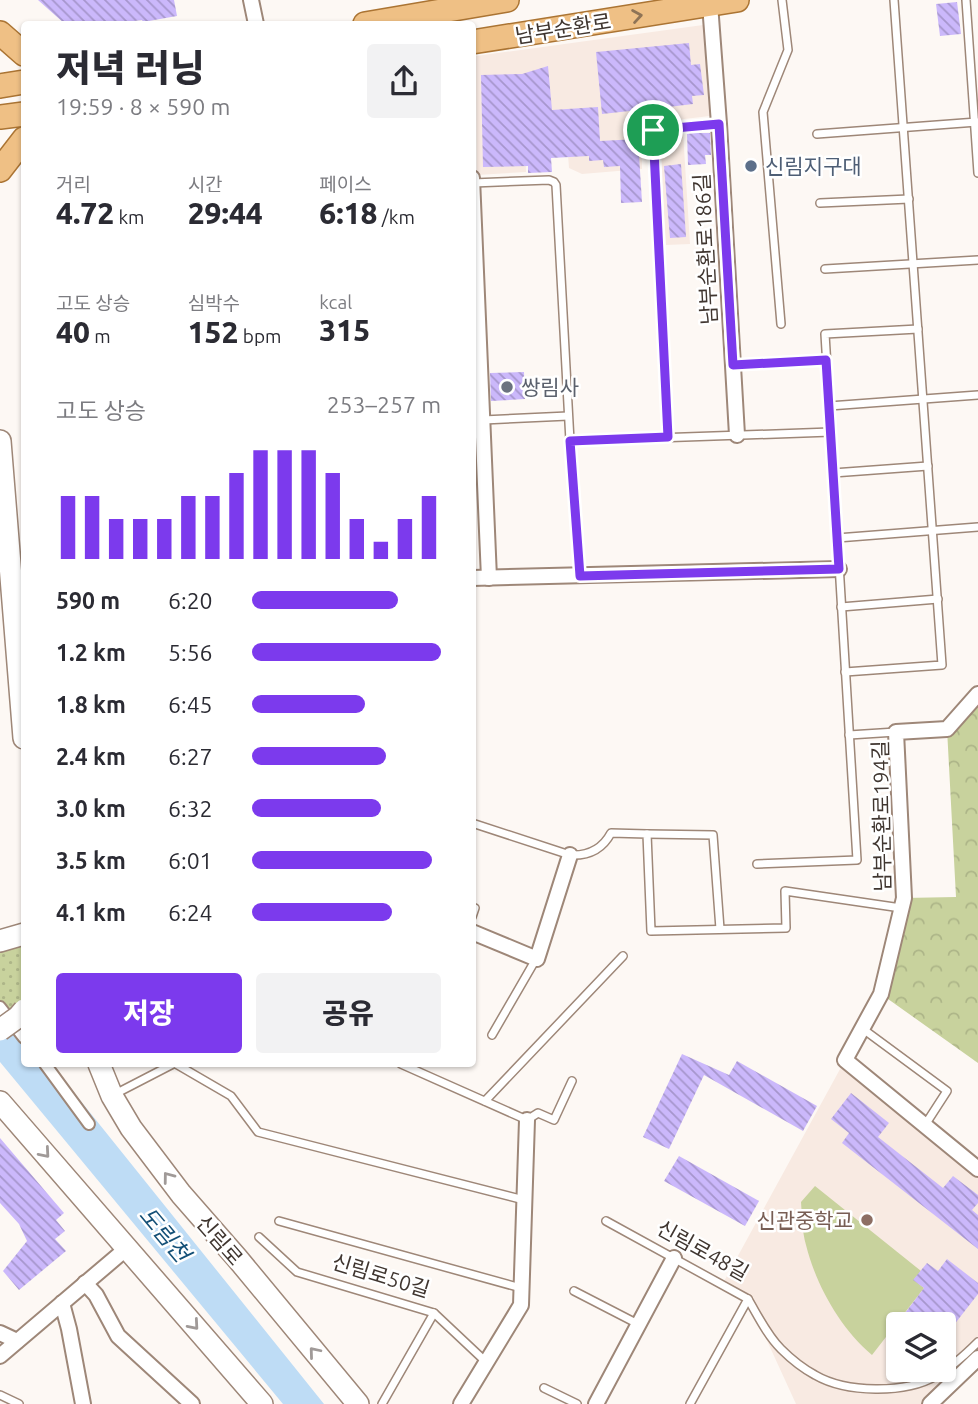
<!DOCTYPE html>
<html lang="ko">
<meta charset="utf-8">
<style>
body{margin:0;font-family:Ubuntu,"Noto Sans KR",sans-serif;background:#f2f2f3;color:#2b2b33;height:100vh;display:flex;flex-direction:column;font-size:26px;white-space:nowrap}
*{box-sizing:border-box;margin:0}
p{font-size:23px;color:#7c7c81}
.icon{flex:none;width:38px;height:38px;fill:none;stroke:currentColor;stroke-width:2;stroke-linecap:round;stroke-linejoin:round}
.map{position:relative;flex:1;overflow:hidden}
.sheet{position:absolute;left:21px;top:21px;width:455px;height:1046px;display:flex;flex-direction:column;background:#fff;border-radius:7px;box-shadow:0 2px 5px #0004}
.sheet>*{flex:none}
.fabs{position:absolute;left:886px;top:1312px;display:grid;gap:14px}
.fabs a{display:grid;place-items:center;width:70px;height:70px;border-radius:7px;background:#fff;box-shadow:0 2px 5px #0004;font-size:35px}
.pin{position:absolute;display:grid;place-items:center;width:60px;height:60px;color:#fff;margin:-30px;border:4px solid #fff;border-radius:50%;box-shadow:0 2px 7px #0007}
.round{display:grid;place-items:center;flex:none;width:74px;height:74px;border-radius:7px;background:#f2f2f3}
.head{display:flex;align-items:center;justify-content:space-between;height:119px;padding:0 35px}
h1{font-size:38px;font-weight:800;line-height:52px}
.metrics{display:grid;grid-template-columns:repeat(3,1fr);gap:10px;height:119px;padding:7px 35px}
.metrics div{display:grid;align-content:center}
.metrics b{font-size:30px;font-weight:800}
.metrics small{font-size:19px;font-weight:400}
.metrics p{font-size:19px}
.chart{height:196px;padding:14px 35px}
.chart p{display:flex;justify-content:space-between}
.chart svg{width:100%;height:126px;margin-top:7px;stroke:#7c3aed;stroke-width:6}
.cta{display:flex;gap:14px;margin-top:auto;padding:14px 35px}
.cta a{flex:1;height:80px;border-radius:7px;background:#7c3aed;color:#fff;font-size:28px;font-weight:800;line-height:80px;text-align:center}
.cta a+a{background:#f2f2f3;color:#2b2b33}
ul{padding:0 35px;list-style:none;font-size:23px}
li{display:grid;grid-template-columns:112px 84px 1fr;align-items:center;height:52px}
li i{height:18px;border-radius:9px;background:#7c3aed}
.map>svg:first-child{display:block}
.built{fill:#f8eae2;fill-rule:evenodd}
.grass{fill:url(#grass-dots)}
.forest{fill:url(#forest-crowns)}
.pitch{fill:#c8d29d}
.water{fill:#bedcf5}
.building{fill:url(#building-back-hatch)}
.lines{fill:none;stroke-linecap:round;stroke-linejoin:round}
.service-casing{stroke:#9e8778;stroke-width:10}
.pedestrian-casing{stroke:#9e8778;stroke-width:14}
.minor-casing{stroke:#9e8778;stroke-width:18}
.secondary-casing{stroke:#9e8778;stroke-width:24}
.primary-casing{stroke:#ab7433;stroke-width:26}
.service{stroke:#fff;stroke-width:7}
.pedestrian{stroke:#fff;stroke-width:10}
.minor{stroke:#fff;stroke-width:14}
.secondary{stroke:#fff;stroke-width:21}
.primary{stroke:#efc085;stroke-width:23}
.secondary-bridge-casing{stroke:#9e8778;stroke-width:24;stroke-linecap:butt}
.secondary-bridge{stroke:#fff;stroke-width:21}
.oneway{stroke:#8f7456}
.oneway2{stroke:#a09a98}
.route-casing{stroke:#fff;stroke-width:14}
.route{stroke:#7c3aed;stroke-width:9}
.service-dot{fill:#5c6f8a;stroke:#fff;stroke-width:2.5}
.worship-dot{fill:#6b7280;stroke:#fff;stroke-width:2.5}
.education-dot{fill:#8d6e63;stroke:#fff;stroke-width:2.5}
.labels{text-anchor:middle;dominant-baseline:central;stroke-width:5;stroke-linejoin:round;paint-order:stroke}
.street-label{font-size:21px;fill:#403630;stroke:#fff}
.service-label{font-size:21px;fill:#4e5e75;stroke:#fff;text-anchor:start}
.worship-label{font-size:21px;fill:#5b616d;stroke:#fff;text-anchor:start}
.education-label{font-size:21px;fill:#785e54;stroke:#fff;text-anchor:end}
.water-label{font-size:23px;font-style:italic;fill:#145077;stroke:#fff}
</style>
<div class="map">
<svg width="978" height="1404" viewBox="0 0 978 1404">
<defs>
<pattern id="grass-dots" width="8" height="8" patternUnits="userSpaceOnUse" patternTransform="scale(1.75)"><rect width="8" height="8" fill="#c8d29d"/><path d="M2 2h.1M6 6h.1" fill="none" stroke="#adb588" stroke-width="1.8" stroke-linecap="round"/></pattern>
<pattern id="forest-crowns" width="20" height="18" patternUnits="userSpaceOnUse" patternTransform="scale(1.75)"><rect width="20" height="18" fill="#c8d29d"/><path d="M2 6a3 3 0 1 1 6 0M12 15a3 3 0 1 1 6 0" fill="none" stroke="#adb588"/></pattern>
<pattern id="building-back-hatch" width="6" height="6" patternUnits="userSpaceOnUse" patternTransform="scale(1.75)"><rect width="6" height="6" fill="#cbb8fb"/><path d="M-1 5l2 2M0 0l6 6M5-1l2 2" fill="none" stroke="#a696cc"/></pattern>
</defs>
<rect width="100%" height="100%" fill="#fdf8f4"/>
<g class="built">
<polygon points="703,25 710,116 641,124 642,169 582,174 569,168 566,129 525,138 526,172 477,175 476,56"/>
<polygon points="683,132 690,244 666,245 659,134"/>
<path d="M 845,1060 L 978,1169 L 978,1358 L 930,1404 L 796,1404 L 748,1299 L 722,1285 ZM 898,1325 L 943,1325 L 943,1370 L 898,1370 Z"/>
</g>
<polygon class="grass" points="24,938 24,1000 0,1025 0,946"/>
<polygon class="forest" points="978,694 978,1063 881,994 904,898 956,897 947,729"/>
<path class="pitch" d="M 815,1186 L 921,1271 L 914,1280 L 924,1288 L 872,1355 C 840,1328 816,1285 806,1245 C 802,1231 802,1216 801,1202 Z"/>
<polygon class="water" points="0,1001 24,1032 24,1064 51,1064 324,1404 283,1404 0,1062"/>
<g class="building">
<polygon points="38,0 174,0 177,16 143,22 142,20 112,24 65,24"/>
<polygon points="957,2 961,34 940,36 936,4"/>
<polygon points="689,43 691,65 700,64 704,95 692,96 693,104 660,108 660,103 639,104 639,110 602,114 596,52"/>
<polygon points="548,66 552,110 598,107 600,141 638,139 642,202 621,203 620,166 604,167 603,160 589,161 589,156 551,158 552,172 528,173 528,166 483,167 481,75 522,74"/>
<polygon points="687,133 710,133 711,155 705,155 706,164 688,165"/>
<polygon points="681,164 686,237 670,238 664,166"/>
<polygon points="524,372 525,399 491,401 490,373"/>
<polygon points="682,1054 729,1075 737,1061 817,1106 803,1131 704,1075 669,1149 643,1137"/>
<polygon points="851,1093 889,1123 878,1137 943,1188 953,1176 978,1195 978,1203 972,1210 978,1215 978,1249 842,1143 849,1133 831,1119"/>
<polygon points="0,1138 64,1213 56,1220 65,1231 55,1239 66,1251 19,1290 3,1271 27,1241 19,1224 0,1203"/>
<polygon points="679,1156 759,1201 745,1226 664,1181"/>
<polygon points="947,1259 978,1283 978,1294 943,1339 943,1325 896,1325 924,1288 913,1280 927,1263 938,1271"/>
</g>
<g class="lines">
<defs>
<g id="service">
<polyline points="966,0 978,173"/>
<polyline points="817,134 977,122"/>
<polyline points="473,183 549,180 554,182 556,185 570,441 831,432"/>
<polyline points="820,203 909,199"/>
<polyline points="825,269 978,260"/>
<polyline points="781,324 763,112 788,50 782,0"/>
<polyline points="733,365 826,360"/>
<polyline points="829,406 978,395"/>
<polyline points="483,420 568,416"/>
<polyline points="668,437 653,130 718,124"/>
<polyline points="570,441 580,576"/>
<polyline points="833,473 928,466"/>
<polyline points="837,538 978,527"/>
<polyline points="841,607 938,599"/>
<polyline points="845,672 942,665 894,0"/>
<polyline points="849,735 896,732"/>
<path d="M 472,823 L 570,855 C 588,856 602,850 611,833 L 647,834 L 651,931 L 786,928 L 785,891 L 901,908"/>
<polyline points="647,834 713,835 720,929"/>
<polyline points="757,864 857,860 825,334 918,329"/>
<polyline points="472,917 475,908"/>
<polyline points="863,1029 947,1091 925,1125"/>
<polyline points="492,1035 536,959"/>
<polyline points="176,1064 231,1096 258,1132 524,1200"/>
<polyline points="401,1064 527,1120 538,1113 554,1120 572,1081"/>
<polyline points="115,1094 173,1064"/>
<polyline points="485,1101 623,956"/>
<polyline points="279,1221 521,1288"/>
<polyline points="606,1221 748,1299 690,1404"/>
<polyline points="259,1237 297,1272 434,1313 485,1361"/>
<polyline points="574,1291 638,1324"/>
<path d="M 748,1299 C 758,1316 767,1335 781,1349 C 791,1359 802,1368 815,1375 C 846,1393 905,1394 936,1376 C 952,1367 965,1355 978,1342"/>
<polyline points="544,1388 577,1404"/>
<polyline points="0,1395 19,1404"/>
<polyline points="382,1404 434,1313"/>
</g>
<g id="pedestrian">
<polyline points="0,1007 24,1038"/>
<polyline points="45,1064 89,1124"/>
</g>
<g id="minor">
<polyline points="251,0 256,24"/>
<polyline points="710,4 719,124 737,435"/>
<polyline points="472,178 489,578"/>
<polyline points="472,578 839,569"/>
<polyline points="978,694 947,729 896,732 904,898 881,994 845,1060 978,1169"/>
<polyline points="472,932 537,959 570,855"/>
<polyline points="85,1283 96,1295 118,1336 192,1404"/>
<polyline points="62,1303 69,1329 83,1404"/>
<polyline points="0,1333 17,1341"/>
<polyline points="0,1356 127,1248"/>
<polyline points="461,1404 521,1305 527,1120"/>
<polyline points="596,1404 674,1258"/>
<polyline points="930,1404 978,1358"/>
</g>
<g id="secondary">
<polyline points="0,441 24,738"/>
<polyline points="0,941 24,934"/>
<polyline points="99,1064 112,1096 131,1128 181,1194 237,1258 358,1404"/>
<polyline points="0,1102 262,1404"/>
</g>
<g id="primary">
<polyline points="365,24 507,0"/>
<polyline points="0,33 24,54"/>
<polyline points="472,42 737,0"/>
<polyline points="0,86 24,82"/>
<polyline points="0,117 24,114"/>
<polyline points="0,170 24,139"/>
</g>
</defs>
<use href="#service" class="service-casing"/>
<use href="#pedestrian" class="pedestrian-casing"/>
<use href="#minor" class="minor-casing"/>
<use href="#secondary" class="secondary-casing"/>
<use href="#primary" class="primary-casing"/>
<use href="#service" class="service"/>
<use href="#pedestrian" class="pedestrian"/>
<use href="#minor" class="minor"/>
<use href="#secondary" class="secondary"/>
<use href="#primary" class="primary"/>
<defs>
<polyline id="secondary-bridge" points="0,1030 18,1017 24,1010"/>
</defs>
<use href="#secondary-bridge" class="secondary-bridge-casing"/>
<use href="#secondary-bridge" class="secondary-bridge"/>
</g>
<defs><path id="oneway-chevron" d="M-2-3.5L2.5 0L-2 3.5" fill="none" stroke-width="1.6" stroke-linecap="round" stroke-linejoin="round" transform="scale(1.75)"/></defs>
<use class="oneway" href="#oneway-chevron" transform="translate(637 16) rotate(-9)"/>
<g class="oneway2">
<use href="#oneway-chevron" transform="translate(45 1153) rotate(49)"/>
<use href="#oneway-chevron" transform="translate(168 1177) rotate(-127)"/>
<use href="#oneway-chevron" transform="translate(194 1325) rotate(49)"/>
<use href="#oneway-chevron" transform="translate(314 1352) rotate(-130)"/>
</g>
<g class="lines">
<defs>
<polygon id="route" points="719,124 733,365 826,360 839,569 580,576 570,441 668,437 653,130"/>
</defs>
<use href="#route" class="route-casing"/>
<use href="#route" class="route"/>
</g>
<circle class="service-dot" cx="751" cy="166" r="7"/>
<circle class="worship-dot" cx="507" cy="387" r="7"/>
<circle class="education-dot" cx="867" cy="1220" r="7"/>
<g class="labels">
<g class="street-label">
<text transform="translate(563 28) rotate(-9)">남부순환로</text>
<text transform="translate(705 249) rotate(-93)">남부순환로186길</text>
<text transform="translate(881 816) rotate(-91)">남부순환로194길</text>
<text transform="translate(220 1240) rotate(49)">신림로</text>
<text transform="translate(703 1250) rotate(29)">신림로48길</text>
<text transform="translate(381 1275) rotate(17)">신림로50길</text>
</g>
<g class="service-label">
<text x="765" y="166">신림지구대</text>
</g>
<g class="worship-label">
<text x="521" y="387">쌍림사</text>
</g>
<g class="education-label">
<text x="853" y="1220">신관중학교</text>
</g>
<g class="water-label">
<text transform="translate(165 1234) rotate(50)">도림천</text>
</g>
</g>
</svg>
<div class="fabs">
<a><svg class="icon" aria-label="layers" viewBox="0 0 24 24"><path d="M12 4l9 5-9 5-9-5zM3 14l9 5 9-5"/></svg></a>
</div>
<div class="pin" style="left:653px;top:130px;background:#1e9e55"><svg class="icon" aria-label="arrive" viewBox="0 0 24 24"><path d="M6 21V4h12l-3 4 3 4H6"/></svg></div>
<section class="sheet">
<div class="head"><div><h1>저녁 러닝</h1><p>19:59 · 8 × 590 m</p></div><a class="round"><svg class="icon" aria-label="share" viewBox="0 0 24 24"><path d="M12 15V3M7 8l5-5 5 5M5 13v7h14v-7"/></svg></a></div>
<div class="metrics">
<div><p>거리</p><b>4.72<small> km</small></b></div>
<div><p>시간</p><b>29:44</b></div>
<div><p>페이스</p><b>6:18<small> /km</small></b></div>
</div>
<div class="metrics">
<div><p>고도 상승</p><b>40<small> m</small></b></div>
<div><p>심박수</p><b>152<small> bpm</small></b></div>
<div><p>kcal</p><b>315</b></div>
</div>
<div class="chart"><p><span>고도 상승</span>253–257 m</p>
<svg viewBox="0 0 160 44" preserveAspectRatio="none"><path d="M5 44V22M15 44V22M25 44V30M35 44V30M45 44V30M55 44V22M65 44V22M75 44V14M85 44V6M95 44V6M105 44V6M115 44V14M125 44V30M135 44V38M145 44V30M155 44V22"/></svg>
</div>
<ul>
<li><b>590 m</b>6:20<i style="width:77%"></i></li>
<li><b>1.2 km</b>5:56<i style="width:100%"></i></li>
<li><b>1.8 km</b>6:45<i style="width:60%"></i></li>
<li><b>2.4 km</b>6:27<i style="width:71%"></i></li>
<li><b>3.0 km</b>6:32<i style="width:68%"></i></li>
<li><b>3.5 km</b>6:01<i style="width:95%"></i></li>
<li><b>4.1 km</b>6:24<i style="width:74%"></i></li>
</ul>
<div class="cta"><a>저장</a><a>공유</a></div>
</section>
</div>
